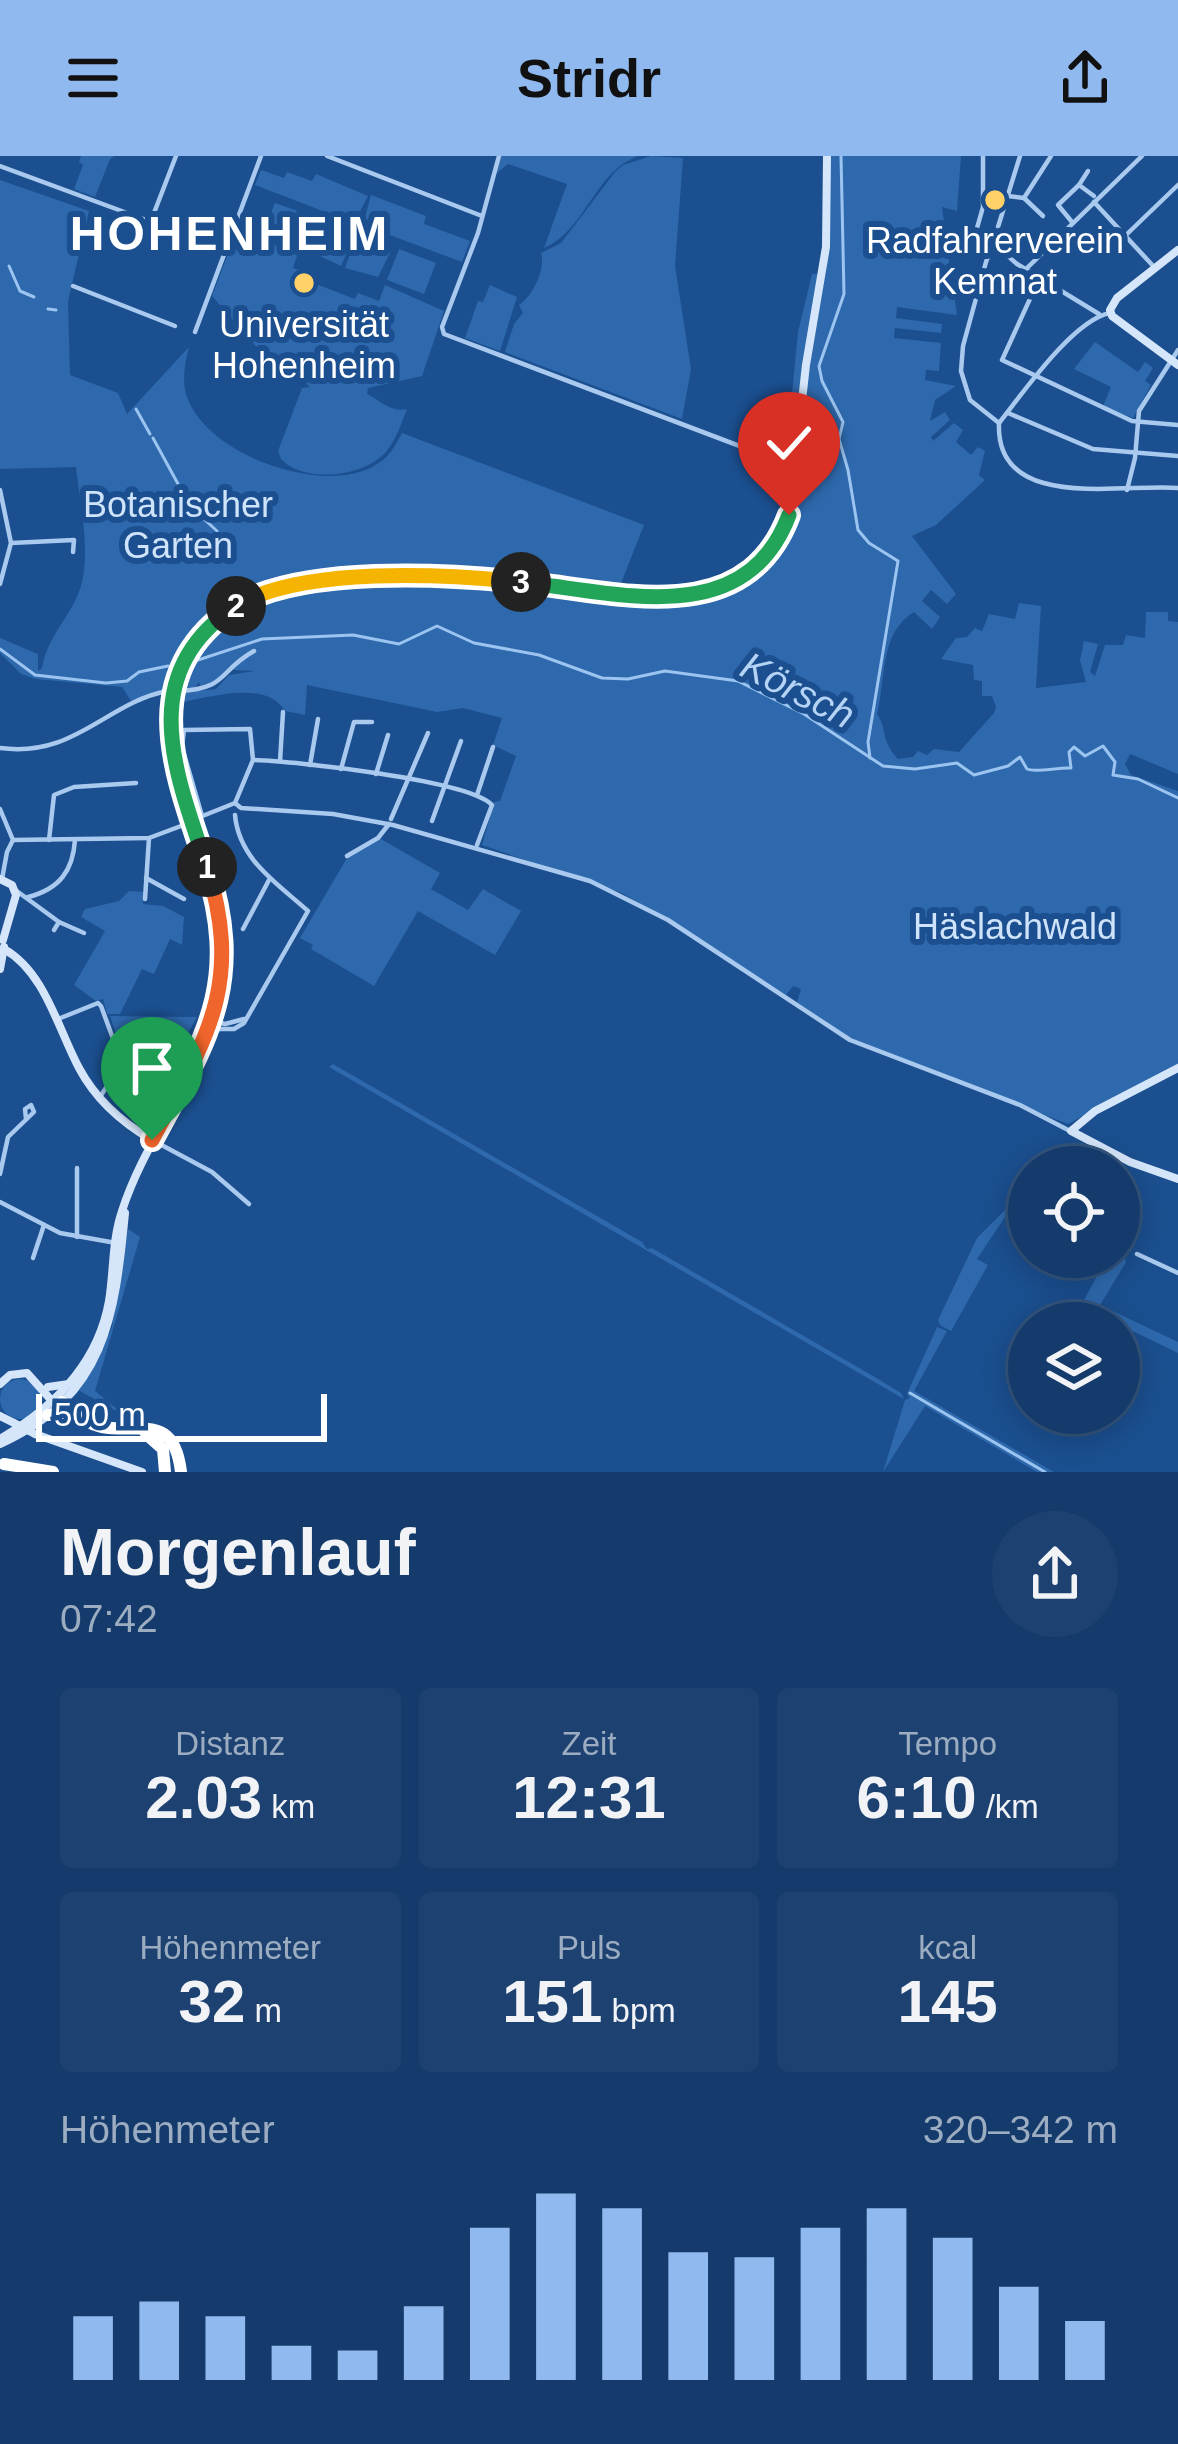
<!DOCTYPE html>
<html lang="de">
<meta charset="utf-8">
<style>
body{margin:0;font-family:Arial,sans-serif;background:#1d4271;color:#f1f3f6;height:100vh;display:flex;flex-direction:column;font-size:45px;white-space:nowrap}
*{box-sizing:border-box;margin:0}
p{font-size:39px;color:#9dadc1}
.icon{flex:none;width:66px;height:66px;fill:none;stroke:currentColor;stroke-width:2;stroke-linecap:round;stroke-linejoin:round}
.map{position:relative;height:1316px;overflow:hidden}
.drawer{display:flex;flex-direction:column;background:#143b6b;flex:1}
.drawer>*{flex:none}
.tools{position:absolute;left:1008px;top:990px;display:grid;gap:24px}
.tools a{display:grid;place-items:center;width:132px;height:132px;border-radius:50%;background:#143b6b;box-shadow:0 6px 30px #0003,0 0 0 3px #33557e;font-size:60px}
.scale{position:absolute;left:36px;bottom:30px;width:291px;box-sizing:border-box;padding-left:12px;border:6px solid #fff;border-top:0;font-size:33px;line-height:42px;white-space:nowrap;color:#fff;-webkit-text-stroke:9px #1b4f8f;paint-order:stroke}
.pin{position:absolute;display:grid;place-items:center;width:102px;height:102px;color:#fff;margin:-123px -51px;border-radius:50% 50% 50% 0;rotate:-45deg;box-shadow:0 0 12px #0007}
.pin .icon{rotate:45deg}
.km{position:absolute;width:60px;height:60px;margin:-30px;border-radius:50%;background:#222;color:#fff;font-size:33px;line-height:60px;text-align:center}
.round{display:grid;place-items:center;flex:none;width:126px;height:126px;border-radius:63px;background:#1d4271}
.headline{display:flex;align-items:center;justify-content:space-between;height:204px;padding:0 60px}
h1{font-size:66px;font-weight:800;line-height:90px}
.figures{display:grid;grid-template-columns:repeat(3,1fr);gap:18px;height:204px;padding:12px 60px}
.figures div{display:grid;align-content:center;border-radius:12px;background:#1d4271;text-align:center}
.figures b{font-size:60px;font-weight:800}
.figures small{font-size:33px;font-weight:400}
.figures p{font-size:33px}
.chart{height:336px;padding:24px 60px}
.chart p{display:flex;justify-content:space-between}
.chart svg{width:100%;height:216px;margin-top:12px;stroke:#90b9f0;stroke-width:6}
header{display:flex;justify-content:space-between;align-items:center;height:156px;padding:0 60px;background:#90b9f0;color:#111;font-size:54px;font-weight:800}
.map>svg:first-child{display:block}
.green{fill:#2e69ad}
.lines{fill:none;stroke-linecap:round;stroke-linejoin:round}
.stream{stroke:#9cc4f0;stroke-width:3}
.minor{stroke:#a9c9ee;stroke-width:4.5}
.secondary{stroke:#d6e6fa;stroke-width:8}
.motorway{stroke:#fff;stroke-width:12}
.minor-bridge{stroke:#a9c9ee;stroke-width:4.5}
.secondary-bridge{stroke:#d6e6fa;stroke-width:8}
.split-1-casing{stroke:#fff;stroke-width:24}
.split-2-casing{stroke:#fff;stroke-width:24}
.split-3-casing{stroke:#fff;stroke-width:24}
.split-4-casing{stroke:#fff;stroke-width:24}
.split-1{stroke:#f0652b;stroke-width:15}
.split-2{stroke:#22a559;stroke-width:15}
.split-3{stroke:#f5b400;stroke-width:15}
.split-4{stroke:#22a559;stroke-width:15}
.poi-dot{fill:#ffd166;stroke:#1b4f8f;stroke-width:4.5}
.labels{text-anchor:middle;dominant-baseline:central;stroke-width:12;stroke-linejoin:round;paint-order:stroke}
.poi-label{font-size:36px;fill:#fff;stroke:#1b4f8f}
.park-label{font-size:36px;fill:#cfe3fa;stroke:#1b4f8f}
.water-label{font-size:39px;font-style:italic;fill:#b5d3f5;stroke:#1b4f8f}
.district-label{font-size:48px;font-weight:bold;letter-spacing:3px;fill:#fff;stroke:#1b4f8f}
</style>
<header><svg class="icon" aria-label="menu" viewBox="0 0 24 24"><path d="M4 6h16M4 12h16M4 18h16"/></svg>Stridr<svg class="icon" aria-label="share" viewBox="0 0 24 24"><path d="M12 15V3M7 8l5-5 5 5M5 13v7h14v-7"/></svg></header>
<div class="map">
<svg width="1178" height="1316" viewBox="0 0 1178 1316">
<rect width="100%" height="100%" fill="#1b4f8f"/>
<g class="green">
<polygon points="81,0 115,0 110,3 95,41 74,33 83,9 79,6"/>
<path d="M 501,0 L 638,0 C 594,16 586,74 544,92 L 567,28 L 508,8 L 497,17 Z"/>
<path d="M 651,0 L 683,2 L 675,110 L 691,213 L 682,263 L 505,196 L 514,168 L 523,157 L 519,149 C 533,140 546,112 541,97 L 561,87 L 615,16 L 623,9 Z"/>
<path d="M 830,0 L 961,0 L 957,55 L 942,51 L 950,112 L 959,115 L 958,120 L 951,119 L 957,159 L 897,151 L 896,162 L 942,168 L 941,177 L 895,172 L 894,182 L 941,187 L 939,215 L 926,214 L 925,224 L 956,230 L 935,244 L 930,265 L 945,256 L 950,264 L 931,281 L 933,285 L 954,267 L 963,274 L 956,286 L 971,299 L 978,291 L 985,295 L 979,319 L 985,324 L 936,369 L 912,380 L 956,438 L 947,448 L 931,434 L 922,445 L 940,461 L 932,473 L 914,456 C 879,477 886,524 877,558 C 888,573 879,582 898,603 L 913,601 L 918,595 L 927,599 L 934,593 L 959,596 L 994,557 L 996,551 L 992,540 L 982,540 L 982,525 L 974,524 L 973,509 L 941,503 L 956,482 L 967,481 L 975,472 L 982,475 L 989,458 L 1015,463 L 1019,447 L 1041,450 L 1036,532 L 1086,526 L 1080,504 L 1084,485 L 1098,488 L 1090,516 L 1095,520 L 1105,489 L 1123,489 L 1126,479 L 1145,482 L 1146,456 L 1168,456 L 1168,465 L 1178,466 L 1178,618 L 1130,598 L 1125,608 L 1131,619 L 1178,635 L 1178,910 L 1068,968 L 853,884 L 797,846 L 801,833 L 793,830 L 786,839 L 622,737 L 482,689 L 494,646 L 500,645 L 516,600 L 493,589 L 502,562 L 463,552 L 437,556 L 307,529 L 305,559 L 285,555 C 265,522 206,543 175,547 L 178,537 L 216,533 L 229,519 L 255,515 L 234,514 L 234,511 L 215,528 L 200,530 L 199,526 L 193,534 L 179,532 L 195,496 L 225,462 L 279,434 L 433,425 L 690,445 C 764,432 792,384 802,316 L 813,317 L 806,310 L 800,311 L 804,242 L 827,108 Z"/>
<polygon points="261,14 284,22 287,16 312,25 316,18 368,40 354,67 255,29"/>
<path d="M 0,24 L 89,55 L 68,145 L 70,219 L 118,237 L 127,258 L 189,191 C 185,206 182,222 186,238 C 204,298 319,339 372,311 C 388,303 394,292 402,277 L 644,369 L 620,430 C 518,425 274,386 203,472 C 187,491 177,514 169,536 L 163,534 L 131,545 L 122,531 L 36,523 L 21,518 L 0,497 L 0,482 L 38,498 L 38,515 L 42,512 C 47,479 75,457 82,426 C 90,390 80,347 76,311 L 0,313 Z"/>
<polygon points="371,39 426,60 424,68 470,85 462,106 363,69"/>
<polygon points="275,47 312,60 302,87 264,74"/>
<polygon points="315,69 351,87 341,110 309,95"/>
<path d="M 236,77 L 298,97 L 293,112 L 313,119 L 311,126 L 355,143 L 358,137 L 379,145 L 385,129 L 444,155 L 422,220 L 368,232 L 367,238 C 379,243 390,257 407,253 C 401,268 396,284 386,296 C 364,321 304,328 281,303 L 278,295 L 302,232 L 310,231 L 300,221 L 260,195 L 212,140 Z"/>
<polygon points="355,84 390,97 378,121 345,112"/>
<polygon points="399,93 436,107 424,138 387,124"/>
<polygon points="812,118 819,118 794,304 789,305 788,279 798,176"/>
<polygon points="490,129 517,141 500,195 465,182 478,145 483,146"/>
<polygon points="1095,186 1138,216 1145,206 1153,212 1145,225 1151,229 1133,262 1103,250 1111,231 1074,213"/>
<polygon points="381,683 440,717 431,733 468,754 483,733 521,755 495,799 418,755 374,830 311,793 313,789 300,782 347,702"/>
<polygon points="129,735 144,736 143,748 163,750 184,761 182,789 170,783 154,818 142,813 120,858 107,858 103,843 96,845 74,829 105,775 81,761 85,753 119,745"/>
<polygon points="110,860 197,861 159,927 125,905"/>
<polygon points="333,908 642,1086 647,1093 652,1092 873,1220 901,1237 904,1243 329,911"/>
<polygon points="1019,1040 977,1103 988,1109 951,1175 940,1169 938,1164 977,1082"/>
<polygon points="128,1073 140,1081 95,1235 124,1259 76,1233 98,1201 112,1171"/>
<polygon points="1119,1085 1126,1106 1100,1149 1178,1186 1178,1197 1081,1150 1107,1101 1119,1101"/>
<polygon points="937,1171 947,1175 914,1235 1054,1316 1037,1316 925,1250 883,1316 905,1244 910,1242 907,1238"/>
<circle cx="20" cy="1243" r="20"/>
</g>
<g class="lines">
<g class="stream">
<polyline points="841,0 844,138 819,210 822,225 843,266 839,283 848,314 858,374 869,387 898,405 868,586 870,602"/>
<polyline points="9,110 20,135 34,141"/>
<polyline points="48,153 56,154"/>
<polyline points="136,253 150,278"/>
<polyline points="153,282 190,350 217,375"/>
<polyline points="0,493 35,519 106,527 127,525 139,516 168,510"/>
<path d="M 198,504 L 262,483 L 353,479 L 399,488 L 437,470 L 474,487 L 539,499 L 602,522 L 628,523 L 665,515 L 738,525 L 804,558 L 883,610 L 915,613 L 957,607 L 974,619 L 1008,610 L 1020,601 L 1027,613 C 1036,617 1058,611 1071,612 L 1069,596 L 1074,591 L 1085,600 L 1103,590 L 1115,606 L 1113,619 L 1138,623 L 1178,642"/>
<polyline points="910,1237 1045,1316"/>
</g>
<g class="minor">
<polyline points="327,0 482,60"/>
<polyline points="499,0 478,77 442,171 444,178 795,311"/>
<polyline points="983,0 983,51 973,86 989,98"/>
<polyline points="0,10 146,64 154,57 176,0"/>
<polyline points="1079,29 1088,15"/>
<polyline points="1008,40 1024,42 1051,0"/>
<polyline points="1024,42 1043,60"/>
<polyline points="1094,46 1155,112"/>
<polyline points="1072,66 1058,49 1079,29 1094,40"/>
<polyline points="1126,79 1178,29"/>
<polyline points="999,92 989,98 986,106 963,190 961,215 970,244 999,267"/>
<polyline points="999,92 1017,108 1099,158"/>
<polyline points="999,92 998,71 1020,0"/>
<polyline points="1026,113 1142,0"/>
<polyline points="1040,121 1002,204 1132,265 1178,269"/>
<polyline points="73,130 175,170"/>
<path d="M 1110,157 C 1073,164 1023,237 999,267 C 995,357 1124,327 1178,332"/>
<polyline points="195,176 261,0"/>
<polyline points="1008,257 1093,293 1178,300"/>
<polyline points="0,334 11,387 0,428"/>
<polyline points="1127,334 1135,302 1139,255 1178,194"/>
<polyline points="11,387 74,384 73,396"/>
<path d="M 179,535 C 228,533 218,515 254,495"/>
<path d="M 0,592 C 75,602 106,547 167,535"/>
<path d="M 253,604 C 294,605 469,624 492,649 L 477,689"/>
<polyline points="280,605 283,556"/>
<polyline points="310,609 318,563"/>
<polyline points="341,613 354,566 372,566"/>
<polyline points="376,618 388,579"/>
<polyline points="477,639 493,591"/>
<polyline points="0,653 13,684 7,696 2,723"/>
<polyline points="202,660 182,591 184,574 250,573 253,604 235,647"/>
<polyline points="195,663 235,647 241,652 333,658 393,669 590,725 668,764 850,884 1020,949 1070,975"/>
<polyline points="391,663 428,577"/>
<polyline points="432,665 461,585"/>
<polyline points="13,684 149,682 189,667"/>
<polyline points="49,684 54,639 74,631 136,627"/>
<polyline points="347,700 378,682 389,668"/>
<polyline points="146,722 184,743"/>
<polyline points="14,733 59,766 54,774"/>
<path d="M 28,741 C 60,733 73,714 75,684"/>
<polyline points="145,743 149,682"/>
<polyline points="59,766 84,777"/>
<polyline points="243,773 269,724"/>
<polyline points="58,863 98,847 101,850 122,907 100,941"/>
<polyline points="212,865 225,868 244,863"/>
<path d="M 210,873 L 234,873 L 244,867 L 308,755 C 278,728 239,704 235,659"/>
<polyline points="154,985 212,1016 249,1048"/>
<polyline points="0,1018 8,981 34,956 31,949 25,953 26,963"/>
<polyline points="0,1046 60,1077 116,1087"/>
<polyline points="77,1081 77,1012"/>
<polyline points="1137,1098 1178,1117"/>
<polyline points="33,1102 44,1069"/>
</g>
<g class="secondary">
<polyline points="1178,94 1117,142 1110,154 1112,160 1178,209"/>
<polyline points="0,723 12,729 16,739 3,784"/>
<path d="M 4,793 C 45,816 58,873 79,912 C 96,944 121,966 152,984"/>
<polyline points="0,813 4,791"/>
<polyline points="1178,912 1095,955 1071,975 1130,1006 1178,1023"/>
<polyline points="0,1228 10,1219 27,1217 52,1245"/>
<polyline points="48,1231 69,1228"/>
<polyline points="0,1260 14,1267"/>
<polyline points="35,1278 142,1316"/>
<path d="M 0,1283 C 53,1252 98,1208 109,1145 C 114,1115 112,1084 122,1055 C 148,974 211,908 221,822 C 232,729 172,659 169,575 C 163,341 549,441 683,441 L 717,435 L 750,416 L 771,394 L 789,360 L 806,209 L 826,91 L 827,0"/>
<path d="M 0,1288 C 106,1240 115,1160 125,1057"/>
</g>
<g class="motorway">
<path d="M 62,1246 C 74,1256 86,1268 102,1271 C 140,1278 174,1256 181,1316"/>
<polyline points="48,1259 68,1258"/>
<polyline points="146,1278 163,1293 165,1316"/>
<polyline points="4,1308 53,1316"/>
</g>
<polyline class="minor-bridge" points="189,667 195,663"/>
<polyline class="secondary-bridge" points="14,1267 35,1278"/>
</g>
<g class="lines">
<defs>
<path id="split-1" d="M 152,984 C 206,883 244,830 207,711"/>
<path id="split-2" d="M 207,711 C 176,618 133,518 236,450"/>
<path id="split-3" d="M 236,450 C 302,410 445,418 521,426"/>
<path id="split-4" d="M 521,426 C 617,436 745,476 789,359"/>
</defs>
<use href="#split-1" class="split-1-casing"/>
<use href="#split-2" class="split-2-casing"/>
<use href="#split-3" class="split-3-casing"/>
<use href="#split-4" class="split-4-casing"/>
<use href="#split-1" class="split-1"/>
<use href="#split-2" class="split-2"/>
<use href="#split-3" class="split-3"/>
<use href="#split-4" class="split-4"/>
</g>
<g class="poi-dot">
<circle cx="995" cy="44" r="12"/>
<circle cx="304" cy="127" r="12"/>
</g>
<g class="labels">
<g class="poi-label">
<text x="995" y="84">Radfahrerverein<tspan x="995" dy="41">Kemnat</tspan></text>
<text x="304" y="168">Universität<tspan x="304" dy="41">Hohenheim</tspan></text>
</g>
<g class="park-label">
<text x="178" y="348">Botanischer<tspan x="178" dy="41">Garten</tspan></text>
<text x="1015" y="770">Häslachwald</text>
</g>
<g class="water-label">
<text transform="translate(798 534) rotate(27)">Körsch</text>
</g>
<g class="district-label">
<text x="230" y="77">HOHENHEIM</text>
</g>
</g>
</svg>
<div class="tools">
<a><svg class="icon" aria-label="locate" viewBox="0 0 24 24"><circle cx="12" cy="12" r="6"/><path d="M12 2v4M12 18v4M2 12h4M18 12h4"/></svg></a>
<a><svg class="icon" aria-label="layers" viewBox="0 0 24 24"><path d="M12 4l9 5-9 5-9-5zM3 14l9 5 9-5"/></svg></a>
</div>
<div class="scale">500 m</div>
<div class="pin" style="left:152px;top:984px;background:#1e9e55"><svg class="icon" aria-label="arrive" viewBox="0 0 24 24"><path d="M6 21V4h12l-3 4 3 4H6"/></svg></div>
<div class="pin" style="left:789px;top:359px;background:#d93025"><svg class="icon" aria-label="check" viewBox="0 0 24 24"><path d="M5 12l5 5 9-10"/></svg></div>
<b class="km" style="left:207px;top:711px">1</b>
<b class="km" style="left:236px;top:450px">2</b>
<b class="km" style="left:521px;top:426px">3</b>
</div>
<section class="drawer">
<div class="headline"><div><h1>Morgenlauf</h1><p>07:42</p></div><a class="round"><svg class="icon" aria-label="share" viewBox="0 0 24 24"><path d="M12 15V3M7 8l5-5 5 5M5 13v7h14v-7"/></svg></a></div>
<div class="figures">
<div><p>Distanz</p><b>2.03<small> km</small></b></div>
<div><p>Zeit</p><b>12:31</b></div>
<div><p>Tempo</p><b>6:10<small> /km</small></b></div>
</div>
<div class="figures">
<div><p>Höhenmeter</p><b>32<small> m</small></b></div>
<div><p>Puls</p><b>151<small> bpm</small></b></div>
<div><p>kcal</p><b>145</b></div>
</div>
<div class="chart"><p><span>Höhenmeter</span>320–342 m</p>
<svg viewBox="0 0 160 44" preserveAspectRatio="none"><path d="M5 44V31M15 44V28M25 44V31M35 44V37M45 44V38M55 44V29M65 44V13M75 44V6M85 44V9M95 44V18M105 44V19M115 44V13M125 44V9M135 44V15M145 44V25M155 44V32"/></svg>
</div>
</section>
